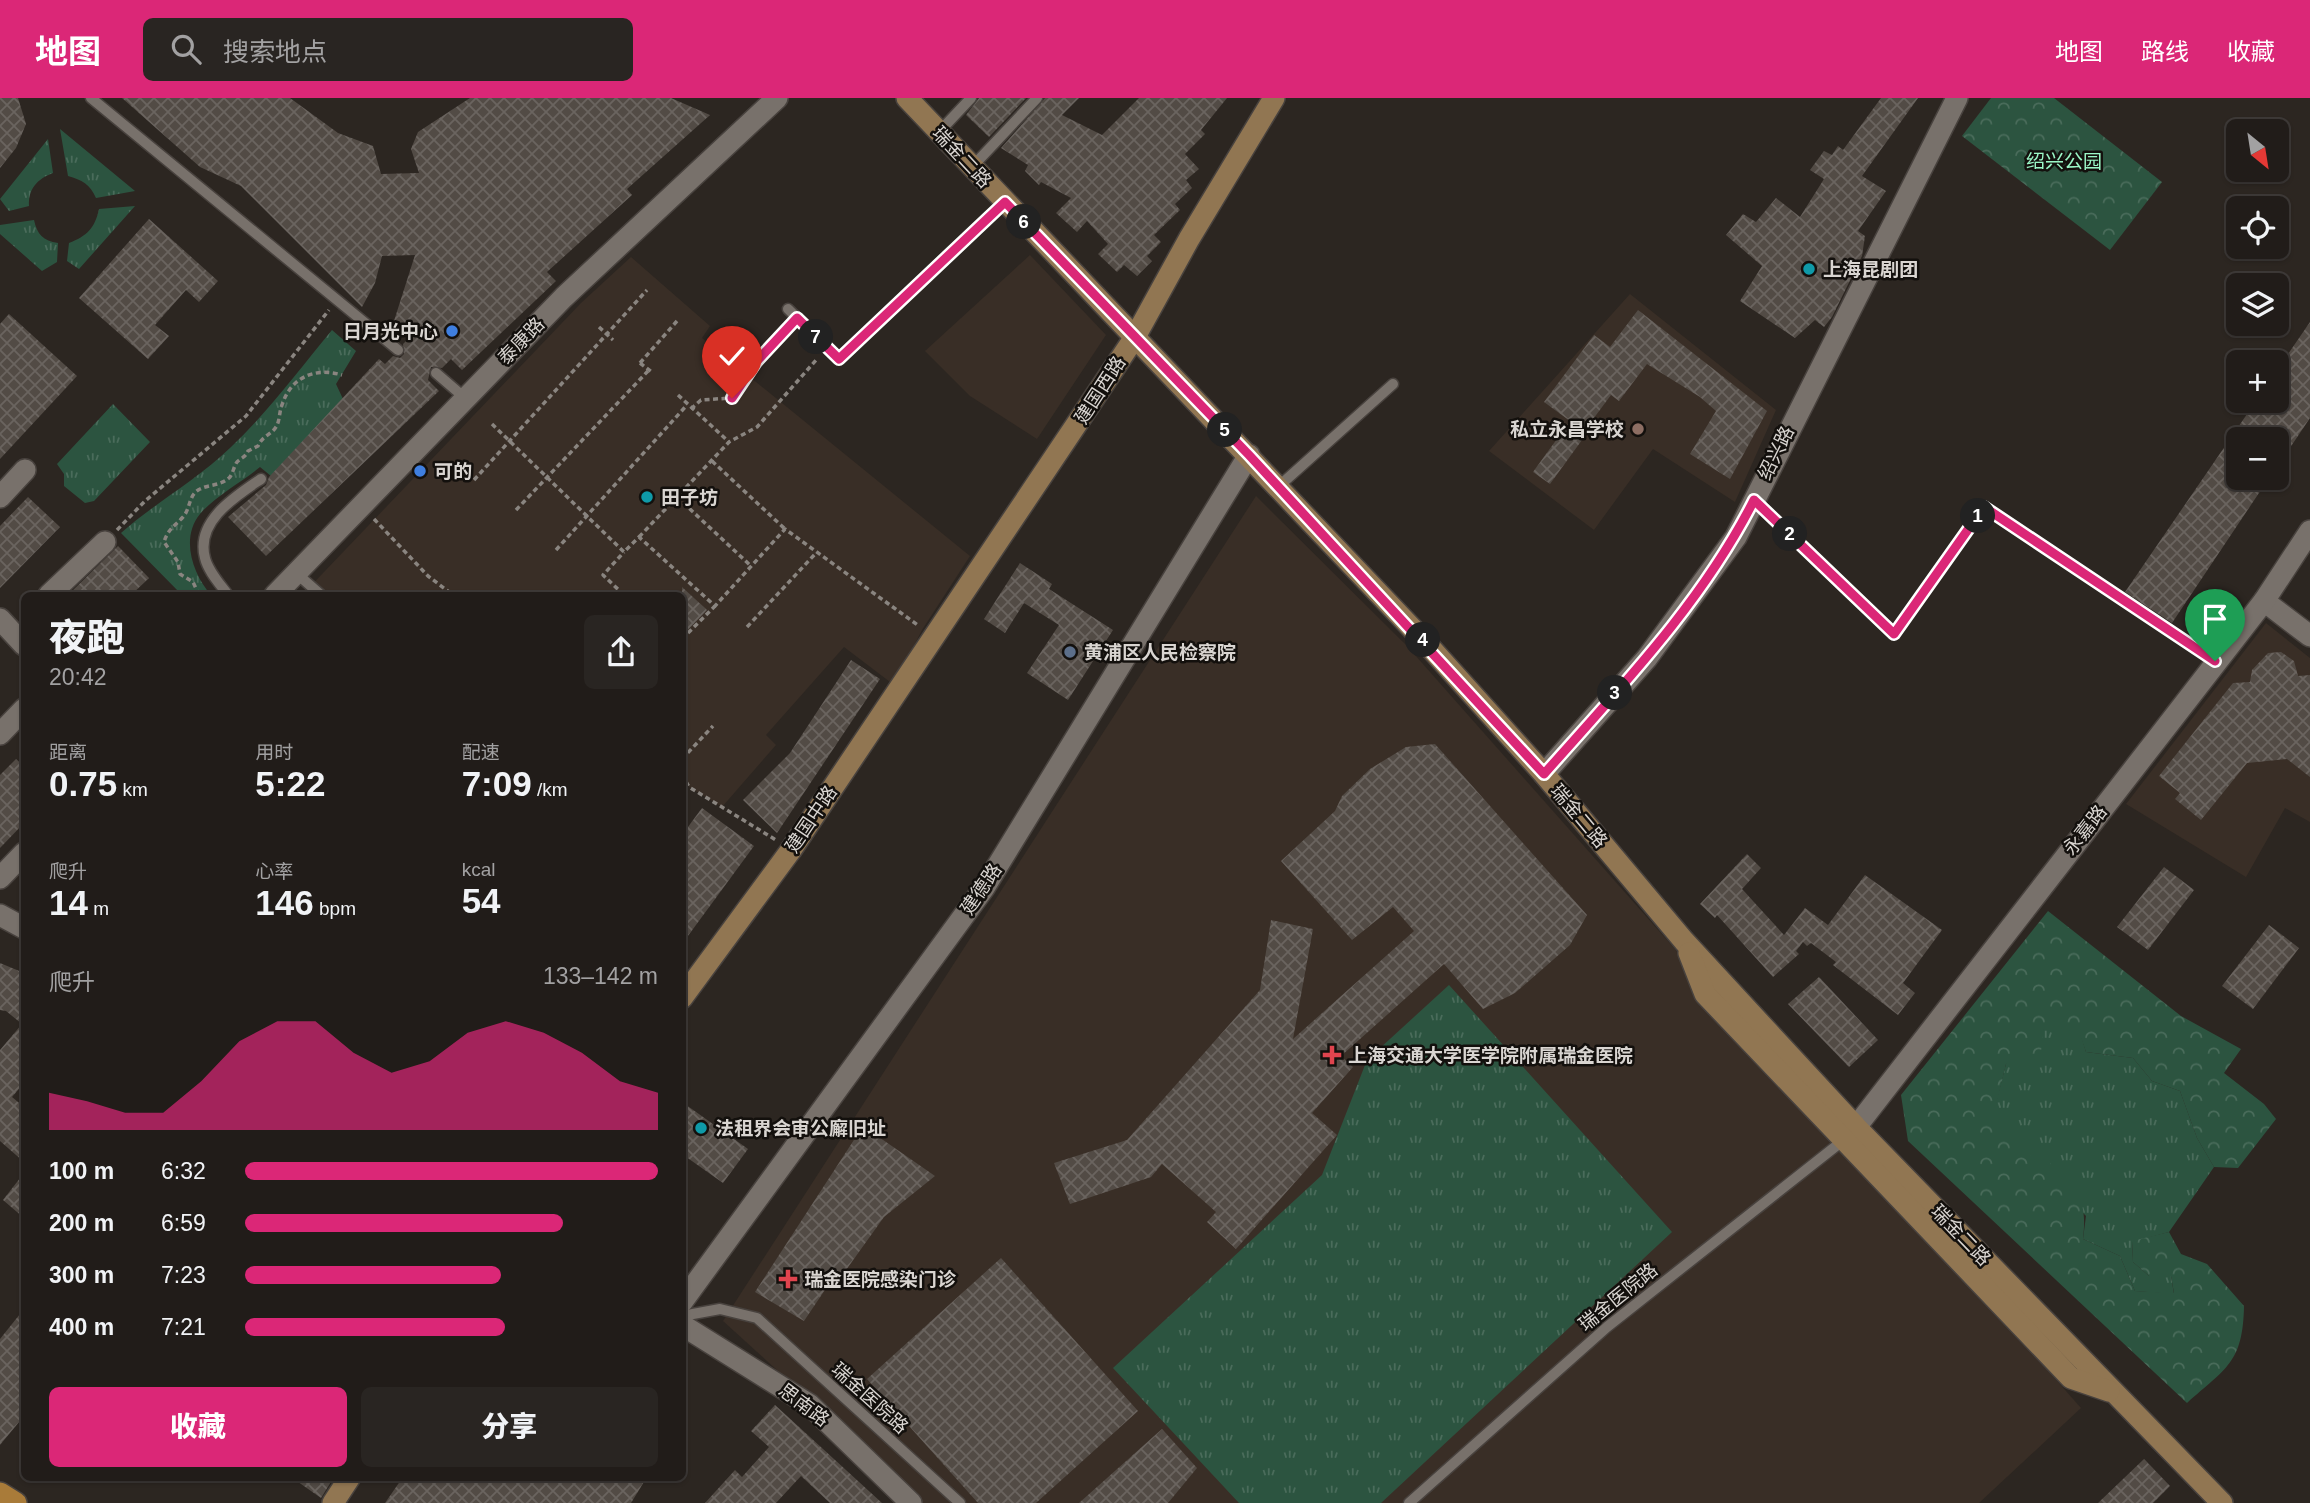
<!DOCTYPE html>
<html lang="zh">
<meta charset="utf-8">
<style>
body{margin:0;font-family:Arial,"Noto Sans SC",sans-serif;background:#292522;color:#f1f3f6;height:100vh;display:flex;flex-direction:column;font-size:26px;white-space:nowrap}
*{box-sizing:border-box;margin:0}
p{font-size:23px;color:#a2a1a2}
.icon{flex:none;width:38px;height:38px;fill:none;stroke:currentColor;stroke-width:2;stroke-linecap:round;stroke-linejoin:round}
.map{position:relative;flex:1;overflow:hidden}
.side{position:absolute;left:21px;top:494px;width:665px;height:889px;display:flex;flex-direction:column;background:#211c19;border-radius:10px;box-shadow:0 2px 5px #0004,0 0 0 2px #3e3a38}
.side>*{flex:none}
.needle{width:46px;rotate:150deg}
.buttons{position:absolute;left:2226px;top:21px;display:grid;gap:14px}
.buttons a{display:grid;place-items:center;width:63px;height:63px;border-radius:10px;background:#211c19;box-shadow:0 2px 5px #0004,0 0 0 2px #3e3a38;font-size:35px}
.pin{position:absolute;display:grid;place-items:center;width:60px;height:60px;color:#fff;margin:-72px -30px;border-radius:50% 50% 50% 0;rotate:-45deg;box-shadow:0 0 7px #0007}
.pin .icon{rotate:45deg}
.km{position:absolute;width:35px;height:35px;margin:-18px;border-radius:50%;background:#222;color:#fff;font-size:19px;line-height:35px;text-align:center}
.round{display:grid;place-items:center;flex:none;width:74px;height:74px;border-radius:10px;background:#292522}
.headline{display:flex;align-items:center;justify-content:space-between;height:119px;padding:0 28px}
h1{font-size:38px;font-weight:800;line-height:52px}
.figures{display:grid;grid-template-columns:repeat(3,1fr);gap:10px;height:119px;padding:7px 28px}
.figures div{display:grid;align-content:center}
.figures b{font-size:35px;font-weight:800}
.figures small{font-size:19px;font-weight:400}
.figures p{font-size:19px}
.chart{height:196px;padding:14px 28px}
.chart p{display:flex;justify-content:space-between}
.chart svg{width:100%;height:126px;margin-top:7px;fill:#db2777;opacity:.7}
.primary-button{display:flex;gap:14px;margin-top:auto;padding:14px 28px}
.primary-button a{flex:1;height:80px;border-radius:10px;background:#db2777;color:#fff;font-size:28px;font-weight:800;line-height:80px;text-align:center}
.primary-button a+a{background:#292522;color:#f1f3f6}
ul{padding:0 28px;list-style:none;font-size:23px}
li{display:grid;grid-template-columns:112px 84px 1fr;align-items:center;height:52px}
li i{height:18px;border-radius:9px;background:#db2777}
header{display:flex;align-items:center;gap:42px;box-sizing:border-box;height:98px;padding:0 35px;background:#db2777;color:#fff}
header strong{font-size:33px}
nav{display:flex;gap:38px;margin-inline-start:auto;font-size:24px}
.search{width:490px;height:63px;background:#292522;display:flex;align-items:center;gap:18px;box-sizing:border-box;padding:0 24px;border-radius:10px;color:#a2a1a2;font-size:26px}
.map>svg:first-child{display:block}
.built{fill:#392e26}
.grass{fill:url(#grass-tufts)}
.forest{fill:url(#forest-crowns)}
.building{fill:url(#building-cross-hatch)}
.lines{fill:none;stroke-linecap:round;stroke-linejoin:round}
.lane-casing{stroke:#48423e;stroke-width:13}
.street-casing{stroke:#48423e;stroke-width:24}
.secondary-casing{stroke:#48423e;stroke-width:24}
.primary-casing{stroke:#48423e;stroke-width:24}
.path{stroke:#8a8580;stroke-width:3.5;stroke-dasharray:5 3.5;stroke-linecap:butt}
.lane{stroke:#78716b;stroke-width:10}
.street{stroke:#78716b;stroke-width:21}
.secondary{stroke:#917652;stroke-width:21}
.primary{stroke:#a97b39;stroke-width:21}
.route-casing{stroke:#fff;stroke-width:14}
.route{stroke:#db2777;stroke-width:9}
.culture-dot{fill:#0f9aa8;stroke:#13100d;stroke-width:2.5}
.shop-dot{fill:#3f7fe0;stroke:#13100d;stroke-width:2.5}
.education-dot{fill:#8d6e63;stroke:#13100d;stroke-width:2.5}
.service-dot{fill:#5c6f8a;stroke:#13100d;stroke-width:2.5}
.health-dot{fill:#e0444e;stroke:#13100d;stroke-width:2.5}
.labels{text-anchor:middle;dominant-baseline:central;stroke-width:5;stroke-linejoin:round;paint-order:stroke}
.street-label{font-size:19px;fill:#d9d5d1;stroke:#13100d}
.park-label{font-size:19px;fill:#9bf7c7;stroke:#13100d}
.poi-label{font-size:19px;font-weight:bold;fill:#d9d5d1;stroke:#13100d;text-anchor:start}
</style>
<header>
<strong>地图</strong>
<div class="search"><svg class="icon" aria-label="search" viewBox="0 0 24 24"><circle cx="10" cy="10" r="6"/><path d="M15 15l6 6"/></svg>搜索地点</div>
<nav><a>地图</a><a>路线</a><a>收藏</a></nav>
</header>
<div class="map">
<svg width="2310" height="1405" viewBox="0 0 2310 1405">
<defs>
<pattern id="grass-tufts" width="24" height="20" patternUnits="userSpaceOnUse" patternTransform="scale(1.75)"><rect width="24" height="20" fill="#2c5440"/><path d="M3 7l-1-3M5 7V3M7 7l1-3M15 17l-1-3M17 17v-4M19 17l1-3" fill="none" stroke="#4a6c5b"/></pattern>
<pattern id="forest-crowns" width="20" height="18" patternUnits="userSpaceOnUse" patternTransform="scale(1.75)"><rect width="20" height="18" fill="#2c5440"/><path d="M2 6a3 3 0 1 1 6 0M12 15a3 3 0 1 1 6 0" fill="none" stroke="#4a6c5b"/></pattern>
<pattern id="building-cross-hatch" width="8" height="8" patternUnits="userSpaceOnUse" patternTransform="scale(1.75)"><rect width="8" height="8" fill="#524b45"/><path d="M0 0l8 8M0 8l8-8" fill="none" stroke="#6a645f"/></pattern>
</defs>
<rect width="100%" height="100%" fill="#2c2621"/>
<g class="built">
<polygon points="1030,157 1106,237 1037,341 970,298 925,253"/>
<polygon points="631,159 710,228 702,240 970,458 922,532 894,587 844,549 766,637 776,647 722,709 689,689 683,676 682,497 303,496 581,205"/>
<polygon points="1630,196 1776,312 1735,404 1653,351 1594,432 1489,353"/>
<polygon points="1256,398 1407,548 2081,1310 1979,1405 923,1405 723,1223"/>
<polygon points="2266,525 2310,560 2310,724 2285,710 2246,779 2126,706"/>
</g>
<g class="grass">
<path d="M 60,31 L 135,93 L 96,100 C 90,86 82,82 68,78 Z"/>
<path d="M 48,41 L 53,75 C 37,81 28,91 29,108 L 9,113 L 0,101 Z"/>
<path d="M 135,108 L 79,171 L 67,163 L 69,145 C 87,138 95,130 99,111 Z"/>
<path d="M 34,122 C 37,136 43,143 58,145 L 57,164 L 42,173 L 0,136 L 0,127 Z"/>
<path d="M 332,232 L 356,253 L 336,286 L 343,301 L 271,378 L 260,369 C 243,383 213,400 200,416 C 180,440 193,477 211,497 L 182,497 L 121,435 C 156,404 197,382 230,350 C 268,314 299,272 332,232 Z"/>
<polygon points="113,306 150,344 94,403 85,405 64,388 64,376 57,366"/>
<polygon points="1449,887 1672,1134 1381,1405 1239,1405 1113,1270 1322,1077 1367,962"/>
<polygon points="2044,931 2079,931 2086,954 2133,960 2152,983 2180,993 2197,1040 2214,1069 2169,1134 2132,1144 2133,1164 2149,1178 2171,1178 2174,1196 2135,1193 2120,1158 2083,1141 2086,1118 1992,1021 2006,966"/>
</g>
<g class="forest">
<polygon points="1991,0 2054,0 2162,84 2110,152 1962,38"/>
<path d="M 2048,813 L 2181,918 L 2241,951 L 2224,975 L 2264,1006 L 2276,1021 L 2238,1070 L 2214,1069 L 2197,1040 L 2180,993 L 2152,983 L 2133,960 L 2086,954 L 2078,931 L 2044,931 L 2040,960 L 2006,966 L 1993,1021 L 2026,1046 L 2033,1062 L 2049,1064 C 2076,1094 2088,1098 2083,1141 L 2120,1158 L 2135,1193 L 2174,1195 L 2171,1178 L 2149,1178 L 2133,1164 L 2132,1143 L 2169,1134 L 2181,1156 L 2207,1166 L 2244,1208 C 2243,1265 2226,1270 2187,1305 L 1908,1043 L 1901,997 Z"/>
</g>
<g class="building">
<polygon points="0,0 18,0 26,26 16,50 0,70"/>
<polygon points="122,0 290,0 338,35 373,48 381,76 419,75 411,51 418,34 470,0 671,0 710,17 627,91 632,97 547,174 556,183 462,272 451,261 442,270 431,269 428,282 439,293 266,458 228,419 266,387 269,379 379,261 385,266 393,258 400,260 404,256 403,246 409,240 393,226 415,157 382,158 375,185 362,209 241,88 200,69"/>
<polygon points="979,0 1026,0 989,39 966,17"/>
<polygon points="1045,0 1079,0 1062,17 1102,37 1139,0 1227,0 1201,32 1205,36 1185,56 1199,71 1186,82 1192,90 1175,106 1180,112 1154,137 1161,144 1147,158 1152,163 1137,178 1124,167 1117,174 1098,156 1108,146 1087,123 1077,134 1056,115 1071,100 1041,84 1039,87 1025,73 1028,67 1001,50"/>
<polygon points="1881,0 1918,0 1862,78 1886,93 1858,133 1865,138 1862,158 1832,219 1824,229 1815,222 1795,240 1740,203 1762,168 1726,137 1743,116 1756,124 1776,100 1800,119 1824,81 1810,72 1824,53 1832,57 1838,48 1843,52"/>
<polygon points="149,121 218,183 199,204 186,192 155,227 169,238 148,261 79,200"/>
<polygon points="1638,212 1767,313 1730,381 1690,356 1716,313 1700,299 1647,266 1619,303 1611,297 1579,340 1582,342 1550,386 1533,374 1570,323 1544,304 1594,237 1610,249"/>
<polygon points="9,216 77,278 0,361 0,226"/>
<polygon points="2310,224 2310,320 2277,369 2277,341 2238,341 2238,380 2269,380 2172,525 2125,494 2256,303 2277,303 2277,272"/>
<polygon points="28,399 60,429 0,490 0,428"/>
<polygon points="118,448 149,480 131,497 68,497"/>
<polygon points="1020,465 1052,486 1049,491 1113,532 1068,602 1027,575 1059,527 1024,505 1005,535 984,521"/>
<polygon points="682,489 707,512 682,538"/>
<polygon points="2281,554 2294,563 2298,578 2310,577 2310,679 2287,661 2247,665 2201,722 2175,701 2180,695 2159,678 2233,585 2250,584 2252,572 2268,555"/>
<polygon points="851,562 880,581 777,735 743,702 790,655"/>
<polygon points="1435,646 1587,817 1570,847 1515,895 1483,911 1444,866 1341,958 1353,969 1312,1015 1337,1037 1236,1151 1207,1124 1216,1114 1162,1066 1151,1079 1070,1106 1054,1065 1127,1042 1260,892 1271,822 1313,831 1293,941 1414,833 1393,809 1352,842 1281,763 1335,713 1342,698 1370,671 1406,649"/>
<polygon points="16,661 24,669 24,725 0,750 0,677"/>
<polygon points="702,710 754,748 682,846 682,737"/>
<polygon points="1747,756 1761,770 1742,791 1784,837 1805,810 1828,827 1865,777 1942,832 1903,885 1915,895 1898,917 1833,867 1836,864 1811,845 1807,848 1803,844 1796,853 1799,856 1773,879 1717,817 1715,820 1700,806"/>
<polygon points="2164,769 2194,792 2148,852 2117,829"/>
<polygon points="2269,827 2299,850 2253,911 2222,888"/>
<polygon points="0,865 24,875 24,985 12,999 24,1009 24,1064 0,1043 0,952 22,926 6,913 0,912"/>
<polygon points="1819,879 1878,942 1849,969 1788,906"/>
<polygon points="682,1004 748,1051 723,1085 682,1056"/>
<polygon points="863,1028 935,1078 884,1119 841,1179 835,1177 804,1223 755,1194"/>
<polygon points="24,1075 24,1120 3,1102"/>
<polygon points="1001,1160 1138,1313 1036,1405 978,1405 867,1281"/>
<polygon points="24,1211 24,1318 0,1347 0,1241"/>
<polygon points="775,1307 882,1405 830,1405 801,1378 776,1405 705,1405 735,1372 742,1379 769,1349 751,1333"/>
<polygon points="1162,1331 1197,1370 1168,1405 1079,1405"/>
<polygon points="2144,1361 2170,1388 2153,1405 2098,1405"/>
<polygon points="291,1379 334,1379 321,1400"/>
<polygon points="403,1379 647,1379 631,1405 385,1405"/>
</g>
<g class="lines">
<defs>
<g id="lane">
<polyline points="91,0 398,252"/>
<polyline points="939,34 971,0"/>
<polyline points="972,69 1037,0"/>
<polyline points="788,211 839,261 1005,104"/>
<polyline points="436,275 465,300"/>
<polyline points="1278,389 1393,286"/>
<polyline points="1754,402 1894,536 1984,409 2215,563"/>
<polyline points="296,475 321,497"/>
<path d="M 228,497 C 220,486 208,473 205,460 C 195,423 236,398 261,381"/>
<polyline points="682,1218 720,1211 757,1220 960,1405"/>
<polyline points="1409,1405 1607,1229 1845,1041"/>
</g>
<g id="street">
<polyline points="0,399 25,372"/>
<polyline points="49,497 105,444"/>
<polyline points="275,497 564,199 777,0"/>
<polyline points="2264,503 2310,538"/>
<polyline points="0,521 24,547"/>
<polyline points="0,636 24,611"/>
<polyline points="1544,676 1647,560 1736,439 1957,0"/>
<polyline points="0,780 24,755"/>
<polyline points="0,817 24,830"/>
<polyline points="1856,1029 2264,503 2310,433"/>
<polyline points="682,1204 984,790 1249,357"/>
<polyline points="682,1227 810,1307 911,1405"/>
</g>
<g id="secondary">
<polyline points="907,0 1427,546 1544,676 1684,843 1856,1029 2222,1405"/>
<polyline points="1689,855 1705,896 2071,1280 2109,1293"/>
<polyline points="682,900 791,752 1135,239 1189,141 1274,0"/>
<polyline points="333,1405 350,1379"/>
</g>
<polyline id="primary" points="0,1395 16,1405"/>
</defs>
<use href="#lane" class="lane-casing"/>
<use href="#street" class="street-casing"/>
<use href="#secondary" class="secondary-casing"/>
<use href="#primary" class="primary-casing"/>
<g class="path">
<polyline points="599,229 613,242"/>
<polyline points="640,265 677,223"/>
<polyline points="640,265 653,275"/>
<polyline points="678,297 729,344"/>
<polyline points="691,311 701,302 731,300 756,264 788,230"/>
<polyline points="492,326 624,454 639,439 715,508 785,431 919,528"/>
<polyline points="712,363 785,431"/>
<polyline points="474,382 647,192"/>
<polyline points="677,399 751,468"/>
<polyline points="516,412 648,273"/>
<polyline points="374,421 428,478 453,497"/>
<polyline points="117,432 145,403 246,318 329,212"/>
<polyline points="639,439 729,344 757,329 817,261"/>
<polyline points="556,452 687,307"/>
<path d="M 199,497 L 193,484 L 180,476 L 178,464 L 164,444 C 168,431 175,428 183,419 C 191,410 188,397 200,391 C 210,386 221,388 230,379 C 233,375 234,368 237,364 C 242,359 245,360 248,353 L 258,348 C 262,338 271,337 276,329 C 280,323 279,314 282,307 C 291,279 315,269 342,277"/>
<polyline points="624,497 603,477 624,454"/>
<polyline points="747,529 816,455"/>
<polyline points="682,541 715,508"/>
<polyline points="682,551 686,555 682,567"/>
<polyline points="682,661 713,628"/>
<polyline points="682,676 689,689 776,742"/>
</g>
<use href="#lane" class="lane"/>
<use href="#street" class="street"/>
<use href="#secondary" class="secondary"/>
<use href="#primary" class="primary"/>
</g>
<g class="lines">
<defs>
<path id="route" d="M 732,300 L 756,264 L 797,220 L 839,261 L 1005,104 L 1249,357 L 1544,676 C 1620,590 1702,505 1754,402 L 1894,536 L 1984,409 L 2215,563"/>
</defs>
<use href="#route" class="route-casing"/>
<use href="#route" class="route"/>
</g>
<g class="culture-dot">
<circle cx="1809" cy="171" r="7"/>
<circle cx="647" cy="399" r="7"/>
<circle cx="701" cy="1030" r="7"/>
</g>
<g class="shop-dot">
<circle cx="452" cy="233" r="7"/>
<circle cx="420" cy="373" r="7"/>
</g>
<circle class="education-dot" cx="1638" cy="331" r="7"/>
<circle class="service-dot" cx="1070" cy="554" r="7"/>
<g class="health-dot">
<path d="M1328.5 946.5h7v7h7v7h-7v7h-7v-7h-7v-7h7z"/>
<path d="M784.5 1170.5h7v7h7v7h-7v7h-7v-7h-7v-7h7z"/>
</g>
<g class="labels">
<g class="street-label">
<text transform="translate(962 59) rotate(47)">瑞金二路</text>
<text transform="translate(521 243) rotate(-46)">泰康路</text>
<text transform="translate(1100 292) rotate(-57)">建国西路</text>
<text transform="translate(1776 355) rotate(-64)">绍兴路</text>
<text transform="translate(1579 718) rotate(50)">瑞金二路</text>
<text transform="translate(811 721) rotate(-56)">建国中路</text>
<text transform="translate(2085 732) rotate(-52)">永嘉路</text>
<text transform="translate(981 791) rotate(-56)">建德路</text>
<text transform="translate(1961 1137) rotate(46)">瑞金二路</text>
<text transform="translate(1618 1199) rotate(-39)">瑞金医院路</text>
<text transform="translate(870 1300) rotate(42)">瑞金医院路</text>
<text transform="translate(804 1307) rotate(37)">思南路</text>
</g>
<g class="park-label">
<text x="2064" y="63">绍兴公园</text>
</g>
<g class="poi-label">
<text x="1823" y="171">上海昆剧团</text>
<text x="438" y="233" text-anchor="end">日月光中心</text>
<text x="1624" y="331" text-anchor="end">私立永昌学校</text>
<text x="434" y="373">可的</text>
<text x="661" y="399">田子坊</text>
<text x="1084" y="554">黄浦区人民检察院</text>
<text x="1348" y="957">上海交通大学医学院附属瑞金医院</text>
<text x="715" y="1030">法租界会审公廨旧址</text>
<text x="804" y="1181">瑞金医院感染门诊</text>
</g>
</g>
</svg>
<div class="buttons">
<a><svg class="needle" viewBox="-14 -14 28 28"><path d="M0-13l5 13h-10z" fill="#e53935"/><path d="M0 13l5-13h-10z" fill="#a2a1a2"/></svg></a>
<a><svg class="icon" aria-label="locate" viewBox="0 0 24 24"><circle cx="12" cy="12" r="6"/><path d="M12 2v4M12 18v4M2 12h4M18 12h4"/></svg></a>
<a><svg class="icon" aria-label="layers" viewBox="0 0 24 24"><path d="M12 4l9 5-9 5-9-5zM3 14l9 5 9-5"/></svg></a>
<a>+</a>
<a>−</a>
</div>
<div class="pin" style="left:2215px;top:563px;background:#1e9e55"><svg class="icon" aria-label="arrive" viewBox="0 0 24 24"><path d="M6 21V4h12l-3 4 3 4H6"/></svg></div>
<div class="pin" style="left:732px;top:300px;background:#d93025"><svg class="icon" aria-label="check" viewBox="0 0 24 24"><path d="M5 12l5 5 9-10"/></svg></div>
<b class="km" style="left:1978px;top:418px">1</b>
<b class="km" style="left:1790px;top:436px">2</b>
<b class="km" style="left:1615px;top:595px">3</b>
<b class="km" style="left:1423px;top:542px">4</b>
<b class="km" style="left:1225px;top:332px">5</b>
<b class="km" style="left:1024px;top:124px">6</b>
<b class="km" style="left:816px;top:239px">7</b>
<section class="side">
<div class="headline"><div><h1>夜跑</h1><p>20:42</p></div><a class="round"><svg class="icon" aria-label="share" viewBox="0 0 24 24"><path d="M12 15V3M7 8l5-5 5 5M5 13v7h14v-7"/></svg></a></div>
<div class="figures">
<div><p>距离</p><b>0.75<small> km</small></b></div>
<div><p>用时</p><b>5:22</b></div>
<div><p>配速</p><b>7:09<small> /km</small></b></div>
</div>
<div class="figures">
<div><p>爬升</p><b>14<small> m</small></b></div>
<div><p>心率</p><b>146<small> bpm</small></b></div>
<div><p>kcal</p><b>54</b></div>
</div>
<div class="chart"><p><span>爬升</span>133–142 m</p>
<svg viewBox="0 0 160 44" preserveAspectRatio="none"><path d="M0 44V31L10 34L20 38L30 38L40 27L50 13L60 6L70 6L80 17L90 24L100 20L110 10L120 6L130 10L140 17L150 27L160 31V44z"/></svg>
</div>
<ul>
<li><b>100 m</b>6:32<i style="width:100%"></i></li>
<li><b>200 m</b>6:59<i style="width:77%"></i></li>
<li><b>300 m</b>7:23<i style="width:62%"></i></li>
<li><b>400 m</b>7:21<i style="width:63%"></i></li>
</ul>
<div class="primary-button"><a>收藏</a><a>分享</a></div>
</section>
</div>
